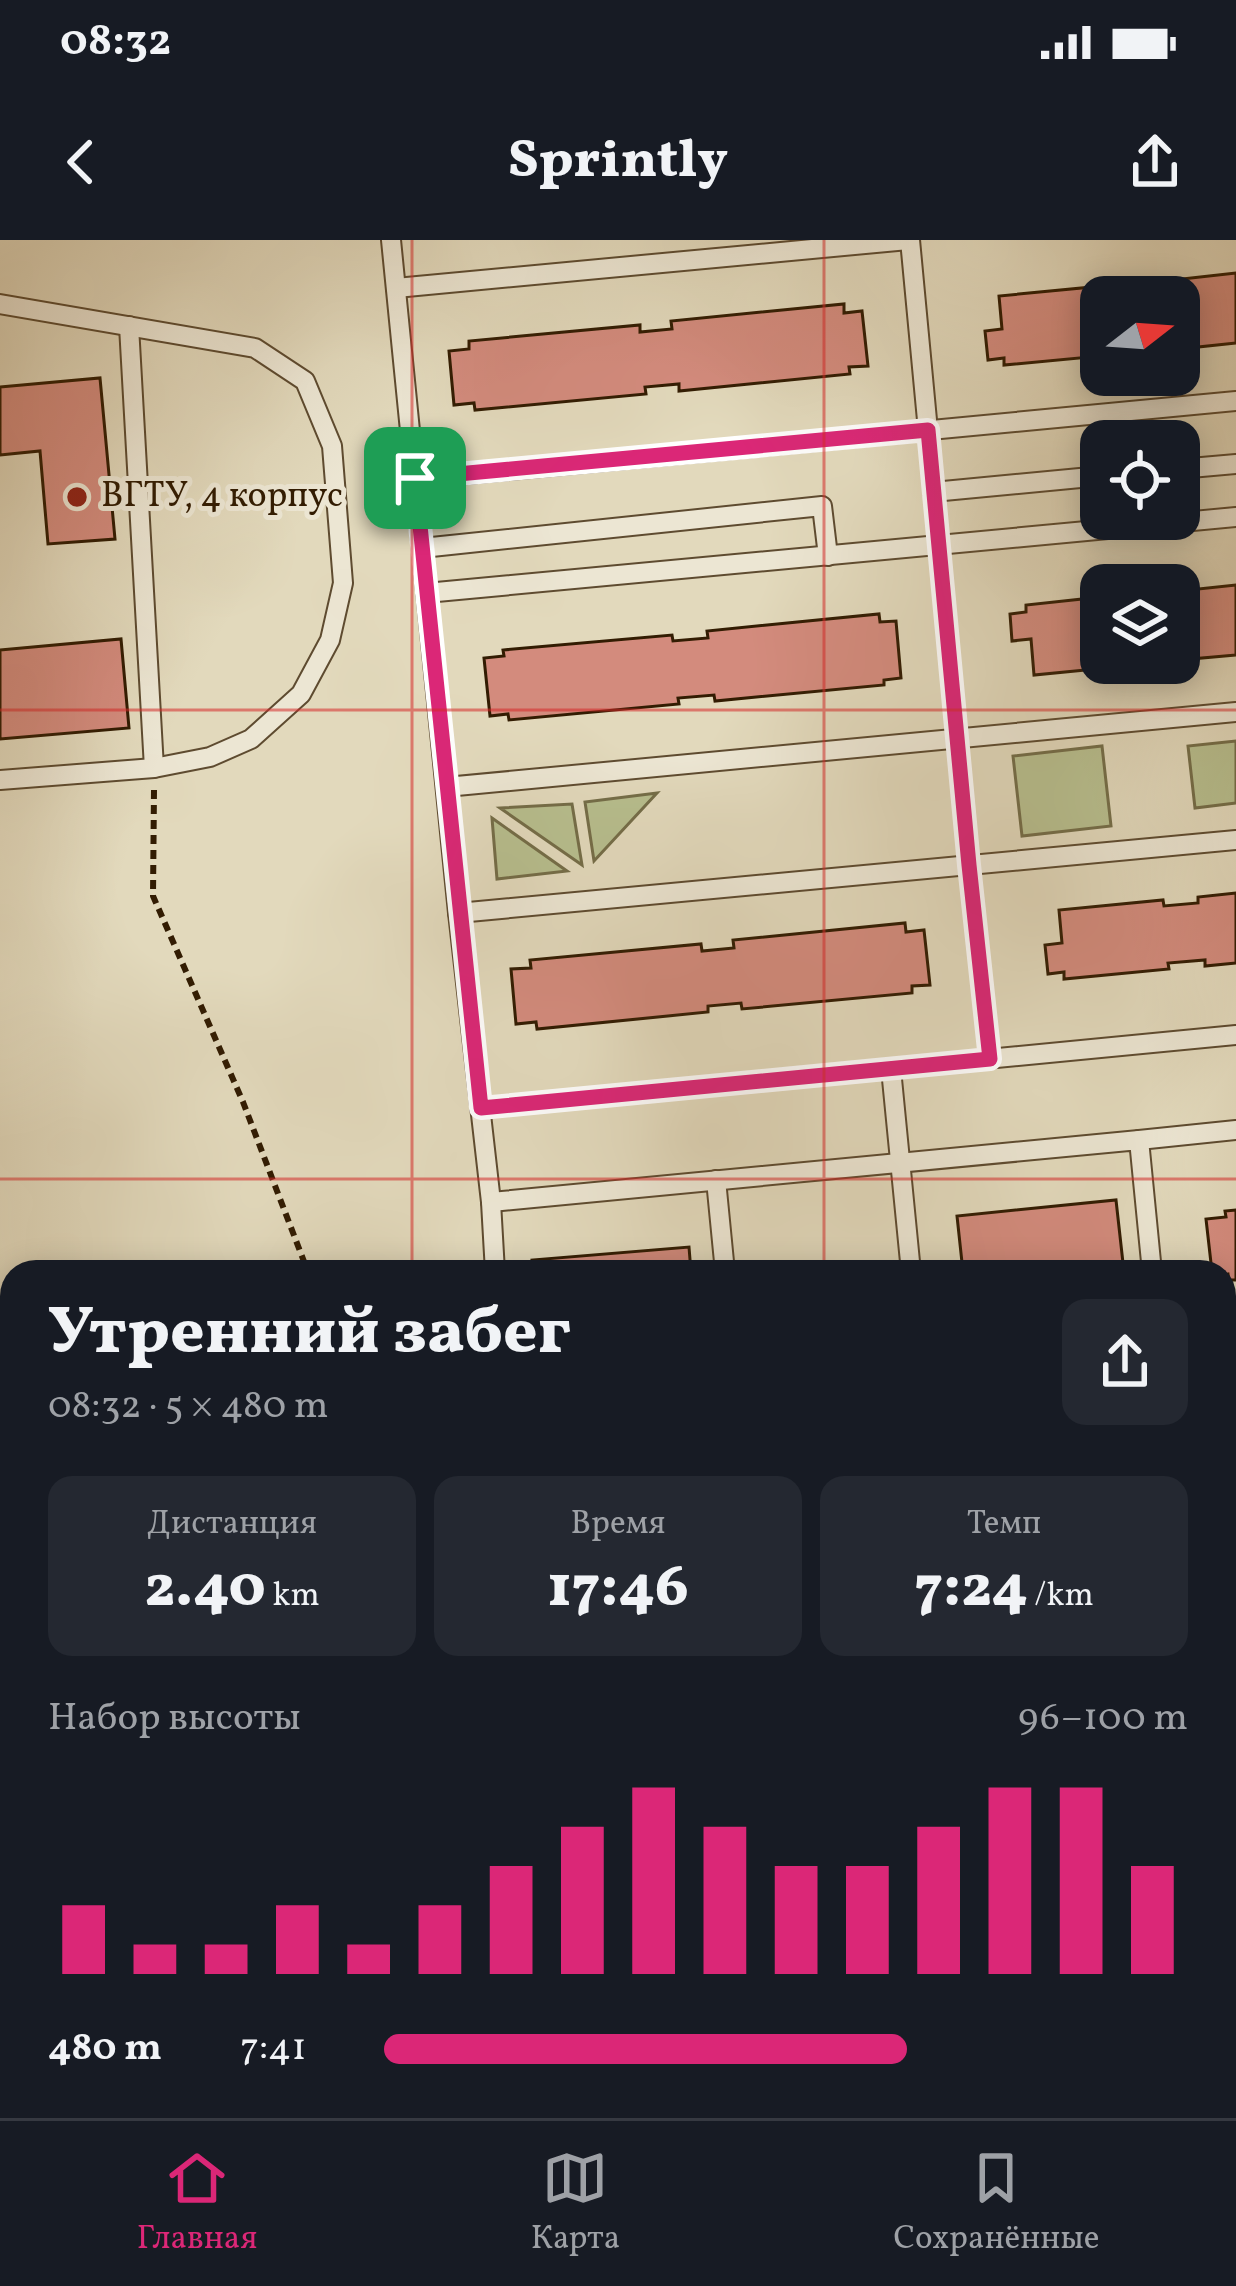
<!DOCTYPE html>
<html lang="ru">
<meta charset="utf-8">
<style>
body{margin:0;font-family:Vollkorn,serif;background:#242831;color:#f1f3f6;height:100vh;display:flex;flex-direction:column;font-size:45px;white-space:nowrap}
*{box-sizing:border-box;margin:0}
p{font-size:39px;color:#9ea1a6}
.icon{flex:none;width:66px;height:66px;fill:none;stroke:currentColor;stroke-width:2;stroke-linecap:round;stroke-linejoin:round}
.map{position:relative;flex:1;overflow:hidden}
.drawer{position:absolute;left:0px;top:1020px;width:1236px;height:858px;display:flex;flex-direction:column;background:#171b24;border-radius:36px 36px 0 0;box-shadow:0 6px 30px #0003}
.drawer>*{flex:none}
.needle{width:78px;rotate:73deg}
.buttons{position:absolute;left:1080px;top:36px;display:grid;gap:24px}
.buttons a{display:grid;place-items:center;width:120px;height:120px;border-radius:24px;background:#171b24;box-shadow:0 6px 30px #0003;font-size:60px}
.pin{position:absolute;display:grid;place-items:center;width:102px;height:102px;color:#fff;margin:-51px;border-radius:24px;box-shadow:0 6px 18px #0006}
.round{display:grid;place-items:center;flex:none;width:126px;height:126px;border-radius:24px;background:#242831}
.head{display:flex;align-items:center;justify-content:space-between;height:204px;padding:0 48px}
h1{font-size:66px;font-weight:800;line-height:90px}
.metrics{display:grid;grid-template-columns:repeat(3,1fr);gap:18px;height:204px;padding:12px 48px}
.metrics div{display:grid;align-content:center;border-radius:24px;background:#242831;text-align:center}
.metrics b{font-size:60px;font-weight:800}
.metrics small{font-size:33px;font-weight:400}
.metrics p{font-size:33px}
.chart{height:336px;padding:24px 48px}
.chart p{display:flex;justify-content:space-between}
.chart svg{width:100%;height:216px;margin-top:12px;stroke:#db2777;stroke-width:6}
ul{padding:0 48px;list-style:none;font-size:39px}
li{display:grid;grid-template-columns:192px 144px 1fr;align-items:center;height:90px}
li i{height:30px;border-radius:15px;background:#db2777}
.status{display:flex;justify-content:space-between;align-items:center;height:84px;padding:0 60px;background:#171b24;direction:ltr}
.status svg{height:33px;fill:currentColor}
header{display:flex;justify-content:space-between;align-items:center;height:156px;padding:0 48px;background:#171b24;font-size:54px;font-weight:800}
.menu{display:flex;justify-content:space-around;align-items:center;height:168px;border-top:3px solid #363941;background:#171b24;font-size:33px;color:#9ea1a6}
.menu a{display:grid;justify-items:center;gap:6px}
.menu .on{color:#db2777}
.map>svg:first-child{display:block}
.green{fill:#b7be8e;stroke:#746d48;stroke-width:3}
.building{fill:#d38b7d;stroke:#321c02;stroke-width:3}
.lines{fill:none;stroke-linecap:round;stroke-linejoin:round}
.lane-casing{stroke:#5e4b30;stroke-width:22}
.path{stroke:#321c02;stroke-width:6;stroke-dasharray:9 6;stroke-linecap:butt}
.lane{stroke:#ece6d3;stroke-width:18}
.route-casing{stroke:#fff;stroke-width:24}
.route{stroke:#db2777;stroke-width:15}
.grid{fill:none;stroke:#d62828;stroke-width:3;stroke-opacity:0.55}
.poi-dot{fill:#8f2418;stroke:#ece6d3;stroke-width:4.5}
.labels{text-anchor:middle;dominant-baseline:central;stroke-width:10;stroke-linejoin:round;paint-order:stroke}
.poi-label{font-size:36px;fill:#321c02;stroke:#ece6d3;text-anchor:start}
</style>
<div class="status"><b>08:32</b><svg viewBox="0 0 49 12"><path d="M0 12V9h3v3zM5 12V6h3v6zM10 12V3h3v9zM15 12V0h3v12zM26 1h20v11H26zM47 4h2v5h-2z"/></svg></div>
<header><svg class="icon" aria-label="back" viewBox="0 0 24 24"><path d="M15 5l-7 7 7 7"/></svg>Sprintly<svg class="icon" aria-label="share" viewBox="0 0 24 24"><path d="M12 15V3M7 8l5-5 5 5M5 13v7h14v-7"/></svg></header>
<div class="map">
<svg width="1236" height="1878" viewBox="0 0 1236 1878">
<rect width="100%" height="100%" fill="#e2d9bc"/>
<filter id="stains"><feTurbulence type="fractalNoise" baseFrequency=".00167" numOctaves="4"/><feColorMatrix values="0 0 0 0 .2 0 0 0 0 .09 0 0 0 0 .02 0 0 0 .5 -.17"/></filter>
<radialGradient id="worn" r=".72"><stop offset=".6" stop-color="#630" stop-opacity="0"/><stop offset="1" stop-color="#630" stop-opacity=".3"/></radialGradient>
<g class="green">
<polygon points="1236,501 1236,563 1195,568 1188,506"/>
<polygon points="1102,506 1111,586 1022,596 1013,516"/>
<polygon points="657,553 594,621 585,562"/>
<polygon points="572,564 582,625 500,568"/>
<polygon points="492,578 567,631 497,639"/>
<polygon points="1236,1673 1236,1878 0,1878 0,1799 12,1797 12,1866 1224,1866 1224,1675"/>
</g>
<g class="building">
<polygon points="1236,33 1236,103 1179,109 1179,57 1101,57 1101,116 1004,125 1004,118 988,120 985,91 1002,89 999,56 1103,46 1104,52 1138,49 1137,44"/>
<polygon points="844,64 844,73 862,71 868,126 849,127 850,134 679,151 679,144 645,147 646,154 475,170 474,163 454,165 449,111 469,109 469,101 640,85 640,92 672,89 671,81"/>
<polygon points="100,138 115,299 48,304 40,211 0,215 0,147"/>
<polygon points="1236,345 1236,415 1179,420 1179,351"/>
<polygon points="1101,357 1101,423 1137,423 1137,425 1034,435 1031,399 1012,401 1010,374 1026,372 1026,365"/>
<polygon points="879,374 880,382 896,381 901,438 884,440 884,445 715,461 714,455 678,458 679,464 509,480 508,474 490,476 484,418 504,416 503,410 672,395 673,401 708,398 707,391"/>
<polygon points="121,399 129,488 0,499 0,410"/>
<polygon points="1236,653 1236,723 1205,726 1205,720 1168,723 1169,729 1064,739 1064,732 1048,734 1045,705 1062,703 1059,670 1163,660 1164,666 1198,663 1198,657"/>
<polygon points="905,683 906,692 924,690 930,745 912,746 912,753 742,769 741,763 708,766 708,772 537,789 536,782 516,784 511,729 531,728 530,720 701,704 702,711 734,708 733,700"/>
<polygon points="1116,960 1124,1032 963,1032 957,976"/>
<polygon points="1236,970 1236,1040 1229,1040 1228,1034 1224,1035 1224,1032 1212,1032 1206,979 1226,977 1225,971"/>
<polygon points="689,1007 691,1032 533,1032 532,1020"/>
<polygon points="12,1324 12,1411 0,1412 0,1325"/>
<polygon points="12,1493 12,1545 0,1546 0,1494"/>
</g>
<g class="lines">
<defs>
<g id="lane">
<polyline points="391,0 458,673 491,962 495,1032"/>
<polyline points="910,0 969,625 990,819"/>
<polyline points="396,48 908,0"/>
<polyline points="0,64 255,108 305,141 332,206 343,343 330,400 301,454 251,499 210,517 154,528 0,540"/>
<polyline points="129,86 154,528"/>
<polyline points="1179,229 1236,224"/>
<polyline points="415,239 1236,161"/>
<polyline points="933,252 1101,236"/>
<polyline points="422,308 822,266 828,316"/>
<polyline points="426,353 1236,277"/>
<polyline points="446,547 1236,472"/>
<polyline points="458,673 1236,600"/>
<polyline points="891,829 911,1032"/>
<polyline points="480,868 1236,795"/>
<polyline points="1139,900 1236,890"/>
<polyline points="716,940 725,1032"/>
<polyline points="491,962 1139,900 1152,1032"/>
<polyline points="1224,1116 1236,1115"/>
<polyline points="0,1262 12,1261"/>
<polyline points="0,1620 12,1618"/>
<polyline points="1224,1623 1236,1622"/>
<polyline points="374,1866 375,1878"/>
</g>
</defs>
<use href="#lane" class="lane-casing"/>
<g class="path">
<polyline points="154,550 153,656 243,862 308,1032"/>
<polyline points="1224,1767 1236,1766"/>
<polyline points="165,1878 300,1866"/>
</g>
<use href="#lane" class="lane"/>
</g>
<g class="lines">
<defs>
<polygon id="route" points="928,190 969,625 990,819 481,868 415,238"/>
</defs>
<use href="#route" class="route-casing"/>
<use href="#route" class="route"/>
</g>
<path class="grid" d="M 412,0 L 412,1032M 824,0 L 824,1032M 0,470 L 1236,470M 0,939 L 1236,939M 0,1408 L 12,1408M 1224,1408 L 1236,1408M 412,1866 L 412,1878M 824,1866 L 824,1878"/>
<circle class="poi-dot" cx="77" cy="257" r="12"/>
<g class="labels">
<g class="poi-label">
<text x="101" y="257">ВГТУ, 4 корпус</text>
</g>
</g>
<rect width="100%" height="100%" filter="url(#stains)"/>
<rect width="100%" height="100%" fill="url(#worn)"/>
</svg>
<div class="buttons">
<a><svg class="needle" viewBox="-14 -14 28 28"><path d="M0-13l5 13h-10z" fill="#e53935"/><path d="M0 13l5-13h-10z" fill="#9ea1a6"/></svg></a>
<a><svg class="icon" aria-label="locate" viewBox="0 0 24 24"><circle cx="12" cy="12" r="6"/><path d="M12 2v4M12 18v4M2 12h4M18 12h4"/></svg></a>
<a><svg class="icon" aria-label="layers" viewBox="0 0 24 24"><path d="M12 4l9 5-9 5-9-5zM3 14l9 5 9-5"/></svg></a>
</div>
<div class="pin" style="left:415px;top:238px;background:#1e9e55"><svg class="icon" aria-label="arrive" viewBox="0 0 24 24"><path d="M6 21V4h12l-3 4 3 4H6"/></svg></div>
<section class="drawer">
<div class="head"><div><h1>Утренний забег</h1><p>08:32 · 5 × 480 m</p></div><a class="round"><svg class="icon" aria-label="share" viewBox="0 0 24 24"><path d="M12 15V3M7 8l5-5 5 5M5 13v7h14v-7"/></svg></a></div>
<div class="metrics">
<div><p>Дистанция</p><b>2.40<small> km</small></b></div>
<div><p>Время</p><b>17:46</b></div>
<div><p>Темп</p><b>7:24<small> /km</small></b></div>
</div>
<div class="chart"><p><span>Набор высоты</span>96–100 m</p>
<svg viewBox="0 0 160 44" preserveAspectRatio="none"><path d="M5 44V30M15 44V38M25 44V38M35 44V30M45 44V38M55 44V30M65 44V22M75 44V14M85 44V6M95 44V14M105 44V22M115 44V22M125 44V14M135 44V6M145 44V6M155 44V22"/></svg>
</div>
<ul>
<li><b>480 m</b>7:41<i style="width:65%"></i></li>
</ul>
</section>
</div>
<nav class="menu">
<a class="on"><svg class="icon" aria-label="home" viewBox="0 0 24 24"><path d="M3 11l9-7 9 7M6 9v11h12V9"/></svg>Главная</a>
<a><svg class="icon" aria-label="map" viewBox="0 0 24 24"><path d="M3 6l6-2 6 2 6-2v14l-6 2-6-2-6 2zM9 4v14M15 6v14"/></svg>Карта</a>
<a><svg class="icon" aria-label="saved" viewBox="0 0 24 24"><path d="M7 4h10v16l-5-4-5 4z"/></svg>Сохранённые</a>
</nav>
